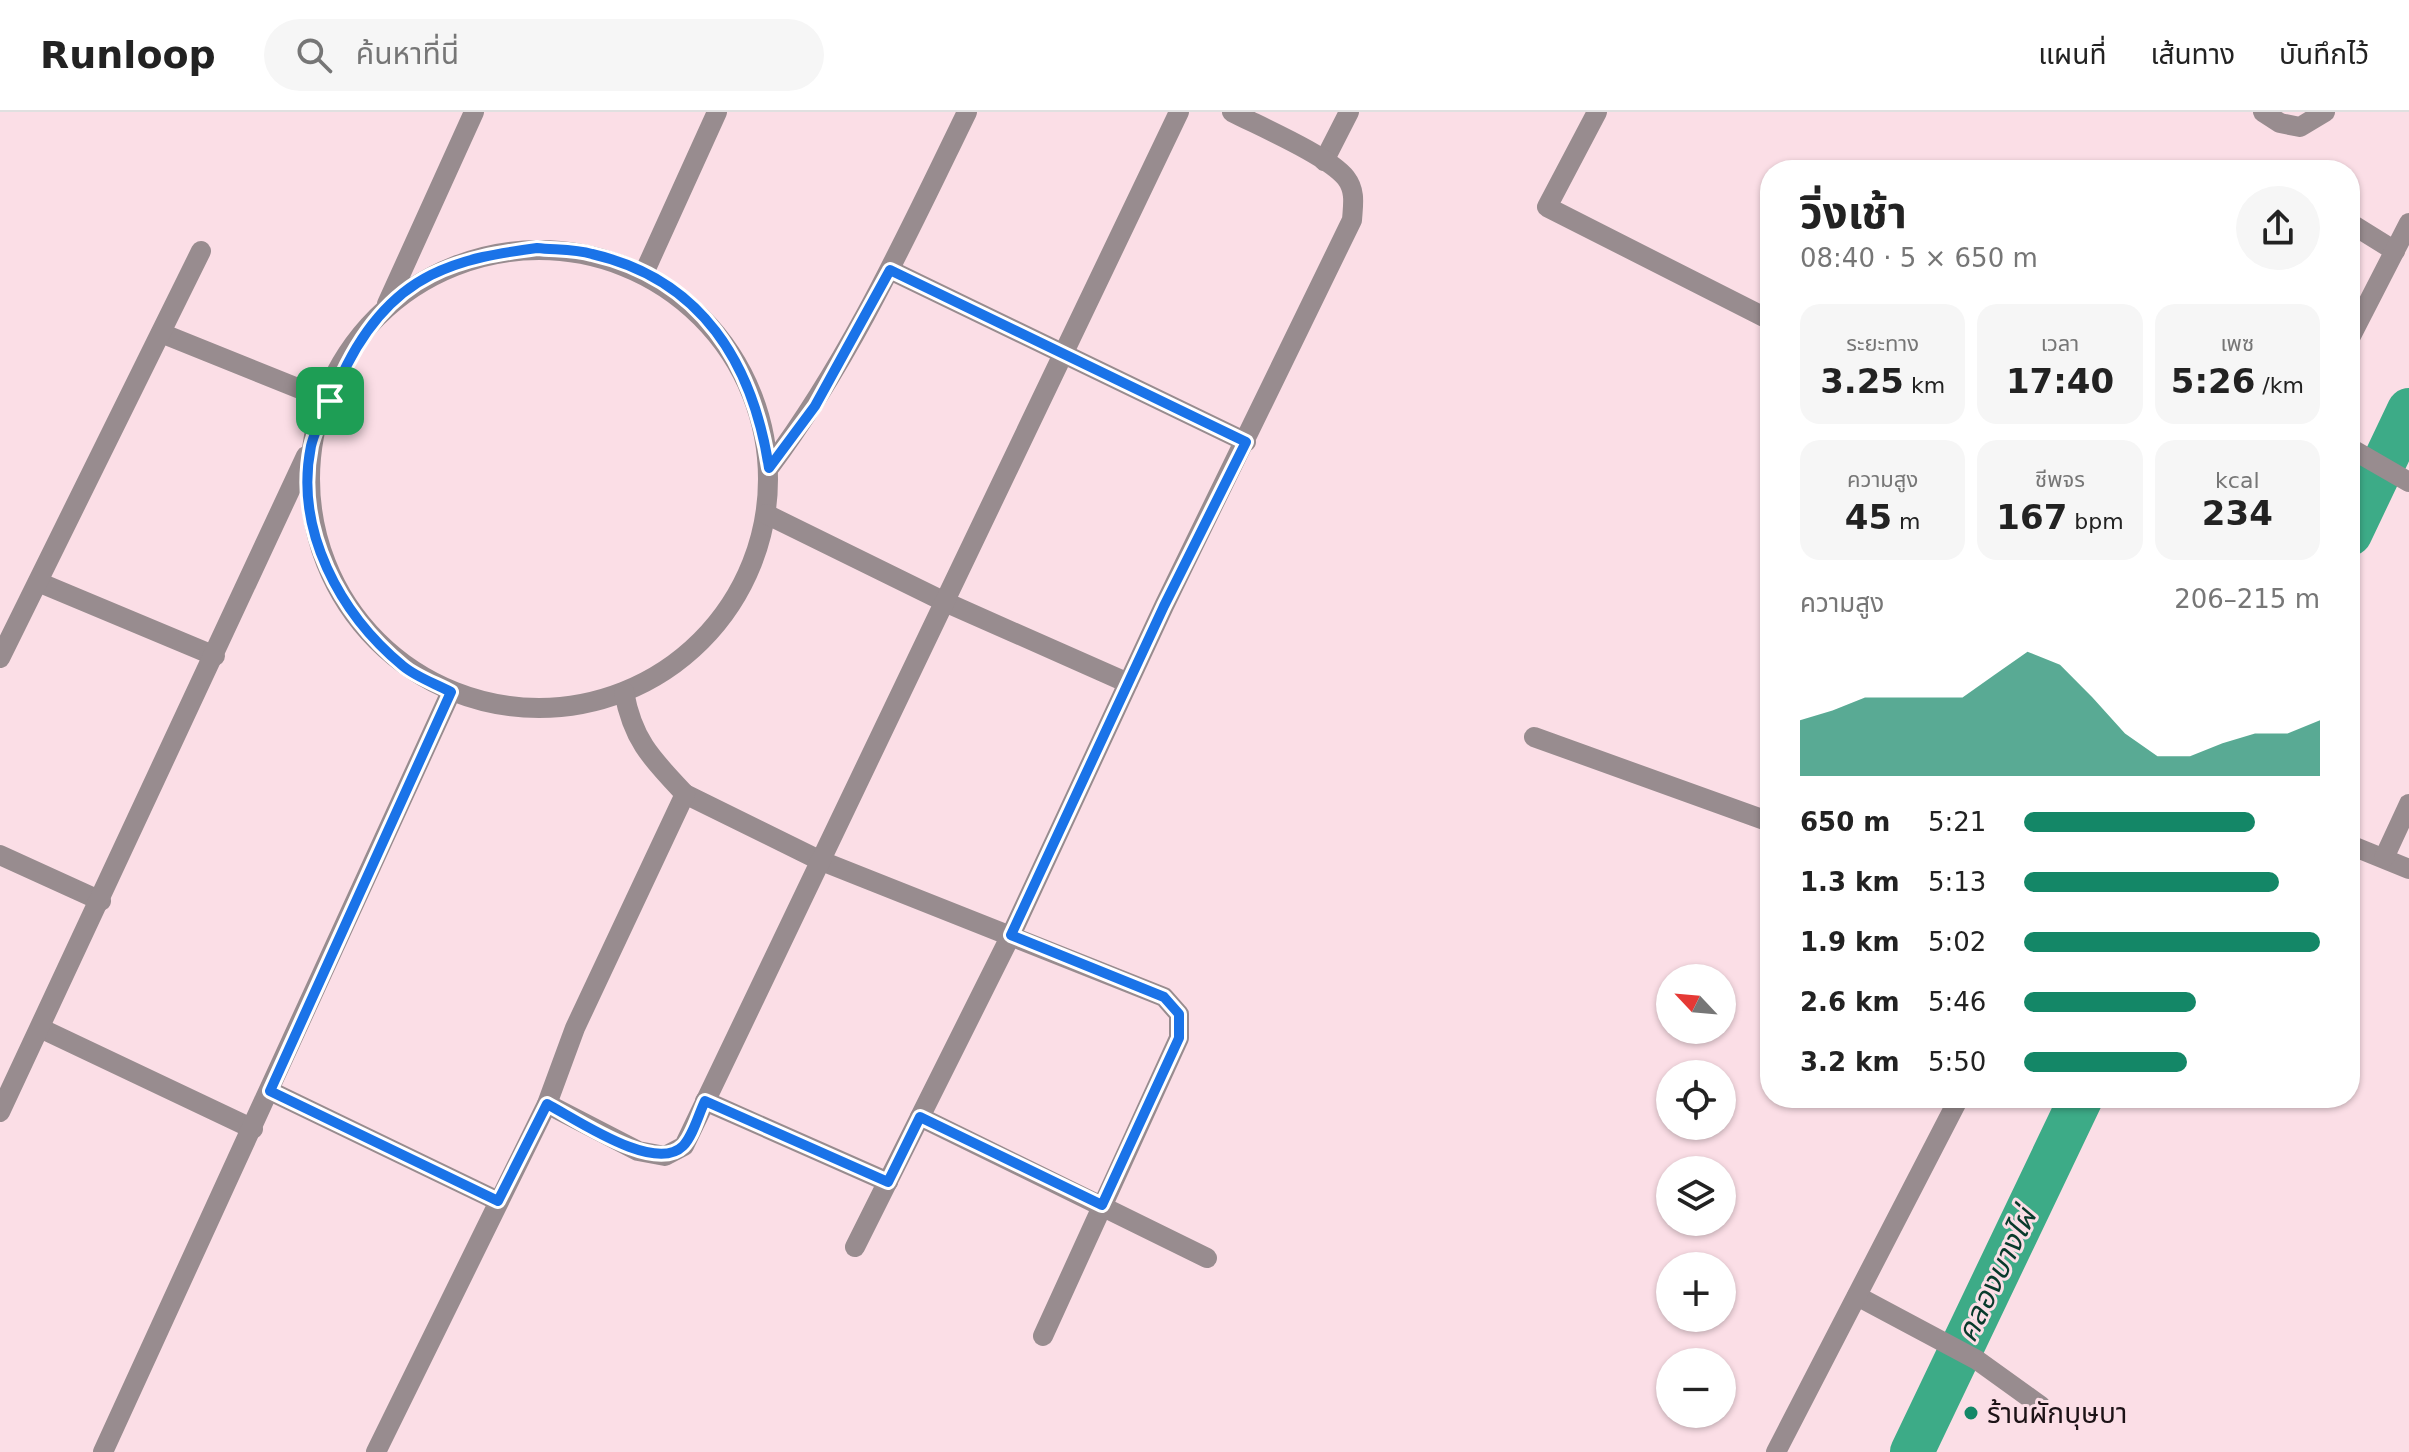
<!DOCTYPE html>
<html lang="th">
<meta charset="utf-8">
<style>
body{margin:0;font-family:"DejaVu Sans","Noto Sans Thai",sans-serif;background:#f6f6f6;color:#222;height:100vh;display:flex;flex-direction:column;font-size:30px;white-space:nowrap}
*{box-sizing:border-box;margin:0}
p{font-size:26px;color:#767676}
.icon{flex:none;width:44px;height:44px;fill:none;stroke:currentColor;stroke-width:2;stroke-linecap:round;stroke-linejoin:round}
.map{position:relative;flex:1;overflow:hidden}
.side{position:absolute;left:1760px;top:48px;width:600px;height:948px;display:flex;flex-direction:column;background:#fff;border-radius:32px;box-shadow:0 2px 6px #0004}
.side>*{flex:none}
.needle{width:52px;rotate:296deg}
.fabs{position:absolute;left:1656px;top:852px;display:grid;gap:16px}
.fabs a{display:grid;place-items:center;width:80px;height:80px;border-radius:50%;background:#fff;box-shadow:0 2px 6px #0004;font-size:40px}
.pin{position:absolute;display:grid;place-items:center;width:68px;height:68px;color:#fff;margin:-34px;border-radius:16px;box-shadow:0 4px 12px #0006}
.round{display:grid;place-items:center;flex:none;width:84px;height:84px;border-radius:42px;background:#f6f6f6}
.head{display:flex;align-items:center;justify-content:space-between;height:136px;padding:0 40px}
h1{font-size:44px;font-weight:700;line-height:60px}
.stats{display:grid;grid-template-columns:repeat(3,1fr);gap:12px;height:136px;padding:8px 40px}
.stats div{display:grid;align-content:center;border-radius:20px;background:#f6f6f6;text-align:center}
.stats b{font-size:34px;font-weight:700}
.stats small{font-size:22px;font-weight:400}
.stats p{font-size:22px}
.chart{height:224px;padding:16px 40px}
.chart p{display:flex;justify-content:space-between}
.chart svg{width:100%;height:144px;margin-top:8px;fill:#148767;opacity:.7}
ul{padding:0 40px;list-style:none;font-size:26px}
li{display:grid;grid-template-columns:128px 96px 1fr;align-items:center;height:60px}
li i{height:20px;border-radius:10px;background:#148767}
header{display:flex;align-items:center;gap:48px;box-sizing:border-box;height:112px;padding:0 40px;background:#fff;border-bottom:2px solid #e0e0e0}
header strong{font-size:38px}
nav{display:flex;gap:44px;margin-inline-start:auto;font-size:28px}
.search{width:560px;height:72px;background:#f6f6f6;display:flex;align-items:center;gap:20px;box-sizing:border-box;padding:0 28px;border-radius:44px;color:#767676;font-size:30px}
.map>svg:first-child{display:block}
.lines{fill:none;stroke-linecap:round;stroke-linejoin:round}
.canal{stroke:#3dab87;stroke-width:44}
.service{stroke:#988c8f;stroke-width:20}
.minor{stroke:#988c8f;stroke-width:20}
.tertiary{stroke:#988c8f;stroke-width:20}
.route-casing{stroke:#fff;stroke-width:16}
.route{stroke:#1a73e8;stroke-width:10}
.poi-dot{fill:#148767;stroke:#fbdee6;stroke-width:3}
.labels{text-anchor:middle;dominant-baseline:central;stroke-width:6;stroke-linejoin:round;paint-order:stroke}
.poi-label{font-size:28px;fill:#1c1216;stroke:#fbdee6;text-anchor:start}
.water-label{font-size:30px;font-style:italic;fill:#083a2b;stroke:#fbdee6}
</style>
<header>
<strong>Runloop</strong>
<div class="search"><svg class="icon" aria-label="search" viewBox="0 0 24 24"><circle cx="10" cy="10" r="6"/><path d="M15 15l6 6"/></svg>ค้นหาที่นี่</div>
<nav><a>แผนที่</a><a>เส้นทาง</a><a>บันทึกไว้</a></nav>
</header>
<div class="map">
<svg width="2409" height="1340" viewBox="0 0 2409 1340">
<rect width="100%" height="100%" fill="#fbdee6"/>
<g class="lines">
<g class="canal">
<polyline points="2350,422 2409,298"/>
<polyline points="1912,1340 2081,986"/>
</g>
<g class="service">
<polyline points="2263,0 2280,11 2300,15 2325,0"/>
<polyline points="2350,111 2395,139"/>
<polyline points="1857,1184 1977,1248 2041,1294"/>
</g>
<g class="minor">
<polyline points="1597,0 1547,95 1770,208"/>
<polyline points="1324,49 1349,0"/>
<circle cx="539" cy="367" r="229"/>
<polyline points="890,158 1246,330"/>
<polyline points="644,161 717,0"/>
<polyline points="387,192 474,0"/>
<polyline points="161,221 330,289"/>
<polyline points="2350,336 2409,370"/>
<path d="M 769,356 C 851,246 907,123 967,0"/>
<polyline points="766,402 945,490 1128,571"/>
<polyline points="38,470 215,544"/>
<polyline points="0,546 201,139"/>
<polyline points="1534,625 1770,710"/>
<polyline points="685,682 819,748 1164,885 1179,902 1179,926 1043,1224"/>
<polyline points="2350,733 2409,757"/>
<polyline points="0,743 101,789"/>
<polyline points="2384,746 2409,692"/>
<polyline points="40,916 253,1017"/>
<polyline points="270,979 498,1089"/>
<polyline points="705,989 888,1070"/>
<polyline points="547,992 638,1039 665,1044 684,1034 1179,0"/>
<polyline points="0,1000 306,344"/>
<polyline points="920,1005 1207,1146"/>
<path d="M 855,1135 L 1011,823 L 1164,494 L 1352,108 C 1353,93 1356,79 1346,66 C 1329,44 1259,14 1232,0"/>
<polyline points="103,1340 451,580"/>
<path d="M 376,1340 L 547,992 L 575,916 L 685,682 C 652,647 633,629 624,580"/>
</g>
<g class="tertiary">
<polyline points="2350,226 2409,111"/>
<polyline points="1776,1340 1959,986"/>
</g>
</g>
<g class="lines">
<defs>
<path id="route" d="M 537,136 C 555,138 575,137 592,142 C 702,167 753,252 769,356 L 815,294 L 890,158 L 1246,330 L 1164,494 L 1011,823 L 1164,885 L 1179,902 L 1179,926 L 1102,1093 L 920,1005 L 888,1070 L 705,989 C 699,1001 693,1024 683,1034 C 655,1062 576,1007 547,992 L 498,1089 L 270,979 L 451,580 C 436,572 416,565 403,554 C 340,502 294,418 311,334 C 316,313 329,291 338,272 C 357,228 387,185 431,163 C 465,146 500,141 537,136 Z"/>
</defs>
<use href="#route" class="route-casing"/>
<use href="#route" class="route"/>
</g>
<circle class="poi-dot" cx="1971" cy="1301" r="8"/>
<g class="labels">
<g class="poi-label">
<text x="1987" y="1301">ร้านผักบุษบา</text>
</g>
<g class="water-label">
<text transform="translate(1996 1163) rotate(-64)">คลองบางไผ่</text>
</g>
</g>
</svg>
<div class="fabs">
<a><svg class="needle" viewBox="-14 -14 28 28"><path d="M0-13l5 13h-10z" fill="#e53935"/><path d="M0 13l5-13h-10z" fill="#767676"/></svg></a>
<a><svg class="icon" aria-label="locate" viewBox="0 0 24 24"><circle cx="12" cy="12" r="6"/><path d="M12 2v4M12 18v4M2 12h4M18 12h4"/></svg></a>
<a><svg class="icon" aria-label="layers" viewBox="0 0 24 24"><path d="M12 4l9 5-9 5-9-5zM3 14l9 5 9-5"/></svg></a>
<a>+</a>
<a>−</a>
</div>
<div class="pin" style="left:330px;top:289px;background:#1e9e55"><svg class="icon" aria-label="arrive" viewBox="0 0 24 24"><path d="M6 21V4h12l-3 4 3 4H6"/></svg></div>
<section class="side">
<div class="head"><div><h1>วิ่งเช้า</h1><p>08:40 · 5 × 650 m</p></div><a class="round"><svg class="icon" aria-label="share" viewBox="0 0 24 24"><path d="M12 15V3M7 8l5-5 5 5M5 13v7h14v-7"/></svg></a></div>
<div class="stats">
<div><p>ระยะทาง</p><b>3.25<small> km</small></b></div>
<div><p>เวลา</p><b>17:40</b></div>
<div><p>เพซ</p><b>5:26<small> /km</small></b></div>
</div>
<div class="stats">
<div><p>ความสูง</p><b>45<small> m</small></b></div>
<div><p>ชีพจร</p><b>167<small> bpm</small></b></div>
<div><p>kcal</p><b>234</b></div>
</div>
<div class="chart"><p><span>ความสูง</span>206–215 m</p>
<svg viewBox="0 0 160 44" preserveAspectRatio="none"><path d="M0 44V27L10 24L20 20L30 20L40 20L50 20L60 13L70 6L80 10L90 20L100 31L110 38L120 38L130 34L140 31L150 31L160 27V44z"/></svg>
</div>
<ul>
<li><b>650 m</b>5:21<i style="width:78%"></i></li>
<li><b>1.3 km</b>5:13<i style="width:86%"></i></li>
<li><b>1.9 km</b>5:02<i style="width:100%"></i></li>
<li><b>2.6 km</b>5:46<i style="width:58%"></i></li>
<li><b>3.2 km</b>5:50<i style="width:55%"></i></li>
</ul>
</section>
</div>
